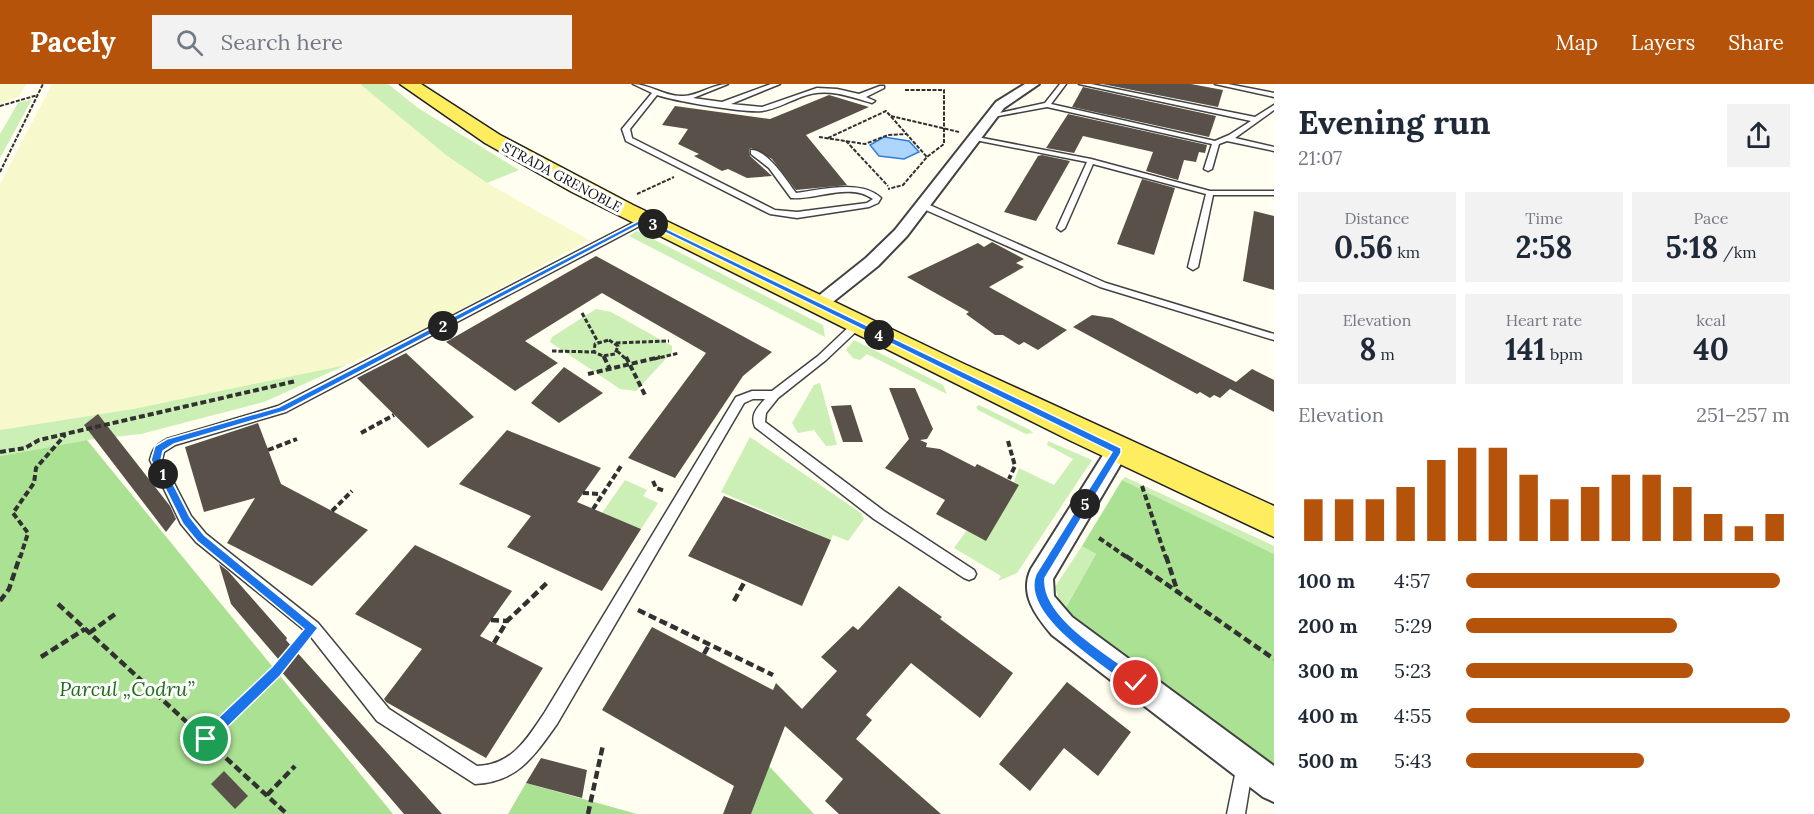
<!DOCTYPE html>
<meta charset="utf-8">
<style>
body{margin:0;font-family:Lora,serif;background:#f2f2f3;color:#1f2937;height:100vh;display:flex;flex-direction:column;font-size:22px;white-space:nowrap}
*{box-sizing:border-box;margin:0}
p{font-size:20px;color:#747a83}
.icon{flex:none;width:33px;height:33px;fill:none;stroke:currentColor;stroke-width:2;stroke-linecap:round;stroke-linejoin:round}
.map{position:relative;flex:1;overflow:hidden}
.details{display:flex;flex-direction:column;background:#fff;width:540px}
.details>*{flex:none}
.pin{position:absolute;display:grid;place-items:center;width:51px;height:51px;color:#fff;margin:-26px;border:3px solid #fff;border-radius:50%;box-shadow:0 2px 6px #0007}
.km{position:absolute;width:30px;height:30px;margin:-15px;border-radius:50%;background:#222;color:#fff;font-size:16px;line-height:30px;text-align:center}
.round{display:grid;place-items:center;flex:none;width:63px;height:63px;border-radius:0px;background:#f2f2f3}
.summary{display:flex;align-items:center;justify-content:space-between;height:102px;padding:0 24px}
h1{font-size:33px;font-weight:700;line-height:45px}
.metrics{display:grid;grid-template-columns:repeat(3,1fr);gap:9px;height:102px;padding:6px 24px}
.metrics div{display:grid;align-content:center;border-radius:0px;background:#f2f2f3;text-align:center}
.metrics b{font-size:30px;font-weight:700}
.metrics small{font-size:16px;font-weight:400}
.metrics p{font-size:16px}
.chart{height:168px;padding:12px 24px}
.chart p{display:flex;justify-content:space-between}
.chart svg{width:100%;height:108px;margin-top:6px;stroke:#b45309;stroke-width:6}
ul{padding:0 24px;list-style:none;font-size:20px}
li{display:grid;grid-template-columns:96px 72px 1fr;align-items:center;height:45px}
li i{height:15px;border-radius:8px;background:#b45309}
header{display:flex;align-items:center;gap:36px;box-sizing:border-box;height:84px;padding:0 30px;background:#b45309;color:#fff}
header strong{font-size:28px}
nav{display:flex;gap:33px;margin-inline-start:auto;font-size:21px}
.search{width:420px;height:54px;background:#f2f2f3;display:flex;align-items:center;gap:15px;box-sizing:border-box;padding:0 21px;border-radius:0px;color:#747a83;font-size:22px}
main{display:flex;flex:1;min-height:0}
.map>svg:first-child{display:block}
.farmland{fill:#f7f9cc}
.green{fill:#cbefb4}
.forest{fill:#abe192}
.water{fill:#aed5fd;stroke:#2c7fdd;stroke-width:1.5}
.building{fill:#595149}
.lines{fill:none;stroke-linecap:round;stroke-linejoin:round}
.service-casing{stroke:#424242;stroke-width:3}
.minor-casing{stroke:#424242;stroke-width:4}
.primary-casing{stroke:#202020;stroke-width:3}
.path-far3{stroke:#313131;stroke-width:2;stroke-dasharray:4 1.5;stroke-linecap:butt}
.path-far2{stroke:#313131;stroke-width:3;stroke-dasharray:4.5 2;stroke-linecap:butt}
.path-far1{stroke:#313131;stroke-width:4;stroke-dasharray:6 3;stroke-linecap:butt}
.path{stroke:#313131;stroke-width:4.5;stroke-dasharray:8 4;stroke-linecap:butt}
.service{fill:#fff;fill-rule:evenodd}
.minor{fill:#fff;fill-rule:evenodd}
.primary{fill:#ffed60;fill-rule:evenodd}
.route{fill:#1a73e8;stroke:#fff;stroke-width:1.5}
.labels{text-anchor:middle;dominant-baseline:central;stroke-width:6;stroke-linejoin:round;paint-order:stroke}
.far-street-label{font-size:14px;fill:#0f0f0f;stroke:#fff}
.near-park-label{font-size:20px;font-style:italic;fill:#1d6e17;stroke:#fff}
</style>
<header>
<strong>Pacely</strong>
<div class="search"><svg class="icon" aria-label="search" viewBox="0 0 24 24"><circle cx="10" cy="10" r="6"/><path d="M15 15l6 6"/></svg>Search here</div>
<nav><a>Map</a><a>Layers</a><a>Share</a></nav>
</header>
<main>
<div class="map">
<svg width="1274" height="730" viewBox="0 0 1274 730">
<rect width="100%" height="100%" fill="#fffef0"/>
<g class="farmland">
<polygon points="0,0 26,0 19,13 0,19"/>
<polygon points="52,0 360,0 446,71 487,99 589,156 428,243 346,281 133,325 0,346 0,100"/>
</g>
<g class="green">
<polygon points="360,0 388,0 418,24 519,86 487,99 446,71"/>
<polygon points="32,15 0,74 0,50 18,19"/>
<polygon points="637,147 823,241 825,253 629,152"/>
<polygon points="596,225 611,228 672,262 672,268 636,307 620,305 550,258 552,253"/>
<polygon points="854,256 943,301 947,310 867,270 860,276 853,274 846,266"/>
<polygon points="346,281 264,318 141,350 87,356 0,372 0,346 133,325"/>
<polygon points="820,299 837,361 826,362 814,346 798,349 792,339 814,301"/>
<polygon points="979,321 1030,346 1033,349 1026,350 978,326 976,323"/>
<polygon points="750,353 861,429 864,435 848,457 833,451 831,456 721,408"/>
<polygon points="1048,357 1092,376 1017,489 998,497 1001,492 954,464 967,446 986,456 1019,401 1014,398 1019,384 1054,401 1073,375 1047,361"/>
<polygon points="1125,393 1274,462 1274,470 1122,396"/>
<polygon points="625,396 647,406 643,412 658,419 641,445 602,429"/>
<polygon points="1082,462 1096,470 1063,529 1055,503"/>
</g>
<g class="forest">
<polygon points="87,356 393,730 0,730 0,372"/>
<polygon points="1122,396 1274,470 1274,685 1063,529 1096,470 1082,462"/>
<polygon points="769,682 814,730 751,730"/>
<polygon points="526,699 637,730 508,730"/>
</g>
<polygon class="water" points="884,53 909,57 919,68 904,75 879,72 870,61"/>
<g class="building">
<polygon points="1102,0 1191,0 1223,6 1218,23"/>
<polygon points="1083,3 1216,32 1209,53 1072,23"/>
<polygon points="829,11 869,23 806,51 847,101 796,106 772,75 751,64 749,66 750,72 772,92 747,94 728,85 722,87 694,72 699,70 678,60 688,45 662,41 675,22 770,35"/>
<polygon points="1068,30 1207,61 1205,69 1199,68 1196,78 1184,76 1178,96 1146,87 1153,68 1083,52 1074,69 1046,64"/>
<polygon points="1042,71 1070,77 1036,137 1004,128 1038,72"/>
<polygon points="1142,95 1175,104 1154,171 1117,160"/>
<polygon points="1254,127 1274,132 1274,206 1243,197"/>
<polygon points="992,158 1024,175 1016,179 1024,183 989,203 1067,246 1038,266 1024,258 1019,261 1003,251 995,251 966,230 969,228 907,193 978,159 984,163"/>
<polygon points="596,172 772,268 743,292 675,394 628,374 706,269 602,209 525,257 558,279 515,307 446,258"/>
<polygon points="1092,231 1112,234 1236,298 1252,285 1274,296 1274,328 1230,305 1220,314 1214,311 1210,314 1200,308 1197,310 1073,243"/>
<polygon points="406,269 474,333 428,364 357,294"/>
<polygon points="564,283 603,309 559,339 531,319"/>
<polygon points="889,304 915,304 933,345 927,355 920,356 927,359 926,363 940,365 975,383 977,380 1019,401 986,457 936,430 945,416 885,384 909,355"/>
<polygon points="851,321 863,358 843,358 831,322"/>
<polygon points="98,330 170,422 176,435 166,448 84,341"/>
<polygon points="258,339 281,400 368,446 312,502 227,459 255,414 204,428 185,363"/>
<polygon points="507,346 601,384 577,418 641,445 602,507 507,463 531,432 459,400"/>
<polygon points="724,412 831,456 802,522 688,472"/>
<polygon points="415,461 512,507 480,552 543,584 486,674 386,618 384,615 422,565 355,530"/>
<polygon points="219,480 228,487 287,554 286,556 442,730 404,730 280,586 285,583 231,520"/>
<polygon points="899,502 942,533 940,535 1013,589 980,634 911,579 866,631 872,636 856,655 941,730 839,730 825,717 843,695 785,642 751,730 723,730 734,702 602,626 652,543 773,606 776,599 802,625 837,587 821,573 853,542 858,546"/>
<polygon points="1067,598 1131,648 1098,692 1064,664 1030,707 999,680"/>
<polygon points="541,674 587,686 582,714 526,699"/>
<polygon points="224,687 248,712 235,725 211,700"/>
</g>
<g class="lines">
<defs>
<g id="service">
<path d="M 633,0 C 650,0 665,13 683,12 C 698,12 712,0 728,0 L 693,14 L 722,18 L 771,0 L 780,0 L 731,20 L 762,23 L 817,4 L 837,5 L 859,10 L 880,2 L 884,2 L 884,4 L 866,13 L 875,17 L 872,19 C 847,12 827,3 801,13 C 788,18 776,25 762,27 C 745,29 674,17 657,11 L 630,45 L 632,54 L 775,126 L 797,128 L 867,119 L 873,115 C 850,98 816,116 791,114 L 769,84 L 751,70 L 751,66 C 768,66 787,97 796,109 C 821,106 861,95 881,114 L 878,119 L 869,123 L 797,134 L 770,130 L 626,57 L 622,45 L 652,9 Z"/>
<polygon points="1060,0 1066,0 1051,20 1215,57 1229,51 1251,37 1079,0 1091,0 1255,33 1274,21 1274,26 1235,54 1274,63 1274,67 1227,57 1219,60 1212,85 1208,87 1204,85 1212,60 1047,23 993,33 990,31 1045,19"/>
<polygon points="1215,0 1228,0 1274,9 1274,13"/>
<polygon points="972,52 1091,75 1210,107 1274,107 1274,111 1213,111 1198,183 1193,186 1188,183 1206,110 1093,80 1065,144 1061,147 1057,144 1087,78 975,56 971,54"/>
<polygon points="919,119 925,119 1106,199 1274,250 1274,256 1100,203 919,123"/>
<path d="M 644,133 L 648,136 L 647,138 L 286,328 L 175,361 L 164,368 L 162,376 L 191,432 L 206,450 L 318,539 L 389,625 L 477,682 C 512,681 527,655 545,628 L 736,313 L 752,307 L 772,307 L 818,272 L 854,238 L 858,237 L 863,240 L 862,242 L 826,276 L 778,314 L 766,329 L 765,338 L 884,427 L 974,486 L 976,490 L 974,494 L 969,496 L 964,494 L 874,435 L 755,343 C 750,331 757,324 765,315 L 753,315 L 744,319 L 557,640 C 534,672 518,698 475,700 L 377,637 L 308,549 L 196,458 L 181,440 L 150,376 C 153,364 156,361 167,355 L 278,322 Z"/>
<polygon points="1245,673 1251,675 1253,681 1245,730 1227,730 1237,681 1239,675"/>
</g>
<g id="minor">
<polygon points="1025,0 1039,0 1004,24 907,152 878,182 824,225 812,225 809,221 812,217 866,174 895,146 996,18"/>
<path d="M 1118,358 L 1126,360 L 1129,366 L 1053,495 L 1054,512 L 1072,533 L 1274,682 L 1274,718 L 1263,713 L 1052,551 C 1036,532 1019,510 1031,485 L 1110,360 Z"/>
</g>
<polygon id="primary" points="400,0 421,0 500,51 633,121 962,279 1274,422 1274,453 1069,356 572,108 485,59"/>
</defs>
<use href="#service" class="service-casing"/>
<use href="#minor" class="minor-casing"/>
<use href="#primary" class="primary-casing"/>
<g class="path-far3">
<polyline points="905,6 944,6 944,60 927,73"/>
<polyline points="0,22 38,11"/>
<polyline points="891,32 959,48"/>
<polyline points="819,53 865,60 888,51 906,50"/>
<polyline points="828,54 886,27 927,73 903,101 888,105"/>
<polyline points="846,57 888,102"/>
<polyline points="0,88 43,0"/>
<polyline points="637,110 674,93"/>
</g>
<g class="path-far2">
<polyline points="582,229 598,258"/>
<polygon points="609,256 618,262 615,270 603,272 594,268 595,260"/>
<polyline points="616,259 669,257"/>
<polyline points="552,267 594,268"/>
<polyline points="617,267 626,275"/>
<polyline points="603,272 605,275"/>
<polyline points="654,275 679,269"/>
</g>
<g class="path-far1">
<polyline points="604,273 610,285"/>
<polyline points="626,273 645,311"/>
<polyline points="588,290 660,273"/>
<polyline points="361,349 394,331"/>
<polyline points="1008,357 1015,382 1009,395"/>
<polyline points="268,366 297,355"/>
<polyline points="0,368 25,364 39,356 296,297"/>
<polyline points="653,397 656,404 665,407"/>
<polyline points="1142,402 1166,474"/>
<polyline points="583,409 600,410"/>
<polyline points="593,425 621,382"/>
<polyline points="332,427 352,407"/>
<polyline points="1099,454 1128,474"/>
<polyline points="20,474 28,449 13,429 34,399 36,384 65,351"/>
</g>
<g class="path">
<polyline points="1126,472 1274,575"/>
<polyline points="1166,472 1178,509"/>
<polyline points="0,517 9,505 20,472"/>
<polyline points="734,517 745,497"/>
<polyline points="58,520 287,730"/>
<polyline points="638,526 773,591"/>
<polyline points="491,536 507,537"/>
<polyline points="89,549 118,528"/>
<polyline points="494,559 507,537 548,498"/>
<polyline points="704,570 709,561"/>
<polyline points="41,573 85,545"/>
<polyline points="206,655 276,587 302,557"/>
<polyline points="267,711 295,682"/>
<polyline points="588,730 603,661"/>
</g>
<use href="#service" class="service"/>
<use href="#minor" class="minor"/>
<use href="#primary" class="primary"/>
</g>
<path class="route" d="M 644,134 L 1121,364 L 1121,369 L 1045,494 C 1041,534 1112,573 1141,595 L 1141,604 L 1132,604 C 1104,582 1019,531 1036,490 L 1112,368 L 644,138 L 285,327 L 174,360 L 163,367 L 161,376 L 190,433 L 204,451 L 318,544 L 280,592 L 210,660 L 201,660 L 201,650 L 272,583 L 304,545 L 197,457 L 183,440 L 151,376 L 155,362 L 167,355 L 279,323 Z"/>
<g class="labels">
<g class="far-street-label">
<text transform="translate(562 93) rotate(28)">STRADA GRENOBLE</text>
</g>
<g class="near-park-label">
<text x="127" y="604">Parcul „Codru”</text>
</g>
</g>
</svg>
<div class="pin" style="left:206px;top:655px;background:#1e9e55"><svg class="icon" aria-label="arrive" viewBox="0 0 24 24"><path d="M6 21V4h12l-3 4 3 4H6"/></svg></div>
<div class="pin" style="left:1136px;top:599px;background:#d93025"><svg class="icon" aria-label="check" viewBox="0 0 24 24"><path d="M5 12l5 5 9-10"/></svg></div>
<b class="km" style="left:163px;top:390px">1</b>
<b class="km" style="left:443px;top:242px">2</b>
<b class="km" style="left:653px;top:140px">3</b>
<b class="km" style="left:879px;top:251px">4</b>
<b class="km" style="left:1085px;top:420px">5</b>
</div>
<section class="details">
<div class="summary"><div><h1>Evening run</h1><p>21:07</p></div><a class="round"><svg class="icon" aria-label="share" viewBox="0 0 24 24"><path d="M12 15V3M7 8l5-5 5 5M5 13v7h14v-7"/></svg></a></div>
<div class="metrics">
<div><p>Distance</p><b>0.56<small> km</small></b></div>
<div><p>Time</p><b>2:58</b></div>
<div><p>Pace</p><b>5:18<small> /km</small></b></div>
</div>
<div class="metrics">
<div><p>Elevation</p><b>8<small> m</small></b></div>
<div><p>Heart rate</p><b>141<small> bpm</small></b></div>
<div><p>kcal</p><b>40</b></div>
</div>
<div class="chart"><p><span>Elevation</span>251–257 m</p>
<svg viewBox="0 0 160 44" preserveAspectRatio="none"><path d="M5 44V27M15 44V27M25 44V27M35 44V22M45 44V11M55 44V6M65 44V6M75 44V17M85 44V27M95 44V22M105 44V17M115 44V17M125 44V22M135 44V33M145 44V38M155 44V33"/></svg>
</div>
<ul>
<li><b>100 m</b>4:57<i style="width:97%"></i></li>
<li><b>200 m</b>5:29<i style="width:65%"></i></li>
<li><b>300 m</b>5:23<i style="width:70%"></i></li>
<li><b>400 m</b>4:55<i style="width:100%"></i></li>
<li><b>500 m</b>5:43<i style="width:55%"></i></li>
</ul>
</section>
</main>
